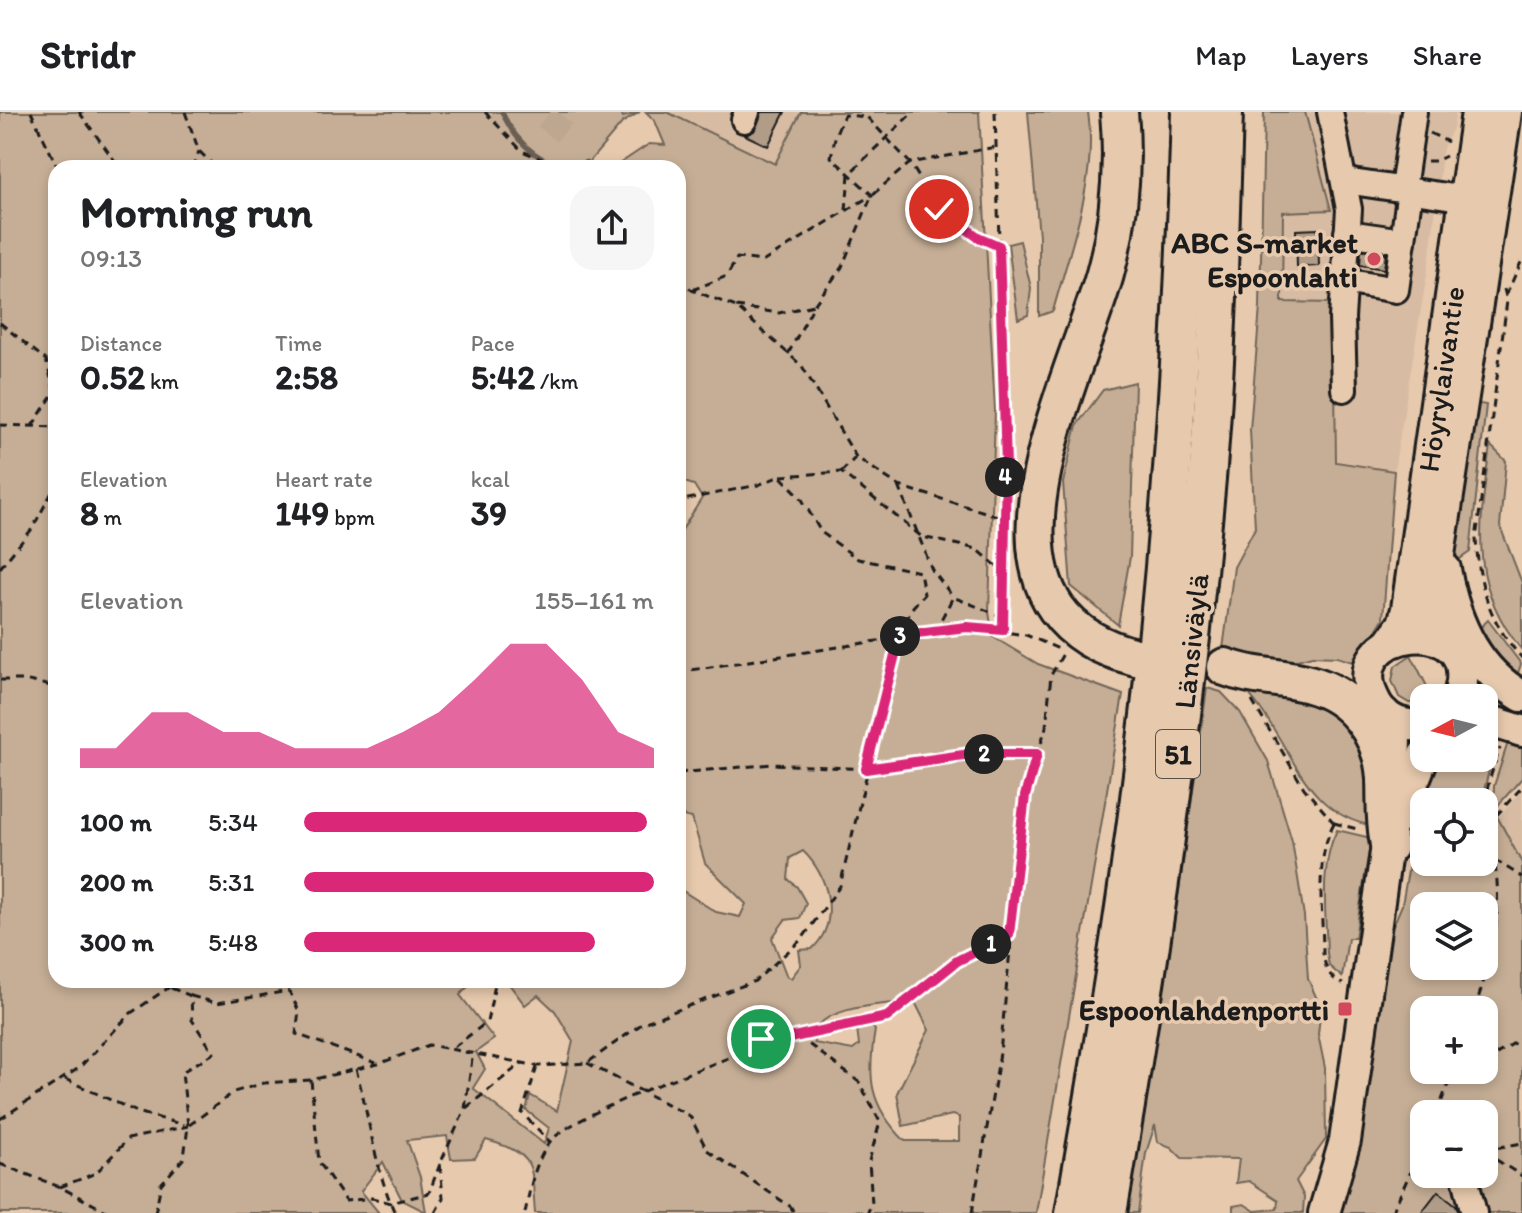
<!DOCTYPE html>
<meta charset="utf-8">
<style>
body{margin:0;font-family:Itim,sans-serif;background:#f6f6f6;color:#202124;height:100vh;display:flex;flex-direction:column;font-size:30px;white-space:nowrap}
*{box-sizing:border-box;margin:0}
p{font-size:26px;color:#757577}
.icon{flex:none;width:44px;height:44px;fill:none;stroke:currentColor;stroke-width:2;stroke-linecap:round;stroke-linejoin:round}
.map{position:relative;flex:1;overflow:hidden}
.drawer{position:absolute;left:48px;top:48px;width:638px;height:828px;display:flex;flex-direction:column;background:#fff;border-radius:24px;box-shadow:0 4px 12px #0003}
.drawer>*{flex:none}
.needle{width:52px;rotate:263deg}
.buttons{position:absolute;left:1410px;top:572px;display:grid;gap:16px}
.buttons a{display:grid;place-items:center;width:88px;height:88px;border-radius:16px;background:#fff;box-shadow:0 4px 12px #0003;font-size:40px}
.pin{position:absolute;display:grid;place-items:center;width:68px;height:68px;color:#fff;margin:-34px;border:4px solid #fff;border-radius:50%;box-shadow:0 2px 8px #0007}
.km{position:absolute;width:40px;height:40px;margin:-20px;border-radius:50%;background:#222;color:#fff;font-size:22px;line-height:40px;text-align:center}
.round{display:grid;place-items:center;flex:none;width:84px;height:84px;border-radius:24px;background:#f6f6f6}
.head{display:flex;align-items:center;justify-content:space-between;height:136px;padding:0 32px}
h1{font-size:44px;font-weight:700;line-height:60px}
.metrics{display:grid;grid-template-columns:repeat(3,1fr);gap:12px;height:136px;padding:8px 32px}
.metrics div{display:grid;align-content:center}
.metrics b{font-size:34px;font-weight:700}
.metrics small{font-size:22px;font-weight:400}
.metrics p{font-size:22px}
.chart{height:224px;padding:16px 32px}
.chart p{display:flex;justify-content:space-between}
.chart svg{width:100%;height:144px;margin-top:8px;fill:#db2777;opacity:.7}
ul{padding:0 32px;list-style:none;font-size:26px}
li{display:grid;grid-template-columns:128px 96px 1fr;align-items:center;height:60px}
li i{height:20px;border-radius:10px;background:#db2777}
header{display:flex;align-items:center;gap:48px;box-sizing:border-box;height:112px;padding:0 40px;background:#fff;border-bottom:2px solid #e0e0e0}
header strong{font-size:38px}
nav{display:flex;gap:44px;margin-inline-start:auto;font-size:28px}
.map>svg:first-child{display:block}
.built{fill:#d7bca3}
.green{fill:#c6ae96;stroke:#716559;stroke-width:2;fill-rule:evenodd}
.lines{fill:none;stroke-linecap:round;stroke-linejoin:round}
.stream{stroke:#695e53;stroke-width:5}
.building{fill:#b19c88;stroke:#1c1c1c;stroke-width:2}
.minor-tunnel{stroke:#bea791;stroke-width:24;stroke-dasharray:24 12;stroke-linecap:butt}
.minor-casing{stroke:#1c1c1c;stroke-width:30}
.major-casing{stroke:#1c1c1c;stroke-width:36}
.highway-casing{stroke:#1c1c1c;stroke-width:42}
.path{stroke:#1c1c1c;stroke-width:3;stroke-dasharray:8 6;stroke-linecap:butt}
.minor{stroke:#e7caae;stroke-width:24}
.major{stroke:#e7caae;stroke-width:30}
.highway{stroke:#e7caae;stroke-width:36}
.route-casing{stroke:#fff;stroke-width:16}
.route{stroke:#db2777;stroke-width:10}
.poi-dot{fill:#d1495b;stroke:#e7caae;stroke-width:3}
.labels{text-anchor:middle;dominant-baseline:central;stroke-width:7;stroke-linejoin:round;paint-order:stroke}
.shield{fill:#e7caae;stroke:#595048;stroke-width:2}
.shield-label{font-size:28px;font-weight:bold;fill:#1c1c1c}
.poi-label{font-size:30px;font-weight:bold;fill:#1c1c1c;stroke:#e7caae;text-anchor:end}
.street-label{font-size:30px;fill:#1c1c1c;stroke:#e7caae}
</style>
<header>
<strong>Stridr</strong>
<nav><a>Map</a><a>Layers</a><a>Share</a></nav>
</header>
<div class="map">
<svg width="1522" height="1101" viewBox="0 0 1522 1101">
<rect width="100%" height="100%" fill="#e7caae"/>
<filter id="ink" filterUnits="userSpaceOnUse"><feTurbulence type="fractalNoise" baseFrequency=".0125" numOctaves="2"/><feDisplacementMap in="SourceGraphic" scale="16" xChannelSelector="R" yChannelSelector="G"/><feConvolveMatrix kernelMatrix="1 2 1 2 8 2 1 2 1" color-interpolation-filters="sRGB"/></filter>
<g filter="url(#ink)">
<g class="built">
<polygon points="667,0 801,0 776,52"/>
<polygon points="1305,0 1456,0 1453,17 1443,36 1430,144 1394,359 1336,351 1334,192 1282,190 1282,100 1331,98"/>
<polygon points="1522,678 1522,751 1498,706"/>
</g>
<g class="green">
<path d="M 0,0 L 621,0 L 623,5 L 640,0 L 622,11 L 584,56 L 56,56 L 56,868 L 474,868 L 460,883 L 494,927 L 476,940 L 485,957 L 473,976 L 544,1032 L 549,1016 L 526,998 L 530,983 L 557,999 L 573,929 L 555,899 L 538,883 L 525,893 L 506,868 L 678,868 L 678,776 L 716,800 L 740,805 L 746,792 L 705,751 L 692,706 L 678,703 L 678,424 L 702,386 L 694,373 L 678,368 L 678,56 L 613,56 L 649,32 L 665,33 L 655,9 L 646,0 L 667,0 L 775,52 L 801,0 L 979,0 L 995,298 L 989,500 L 993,525 L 1038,552 L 1123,583 L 1036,1101 L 865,1101 L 858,1098 L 848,1101 L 535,1101 C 531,1055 539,1042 486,1028 L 475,1046 L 451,1047 L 447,1024 L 407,1028 L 420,1065 L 426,1100 L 402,1088 L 383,1050 L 361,1079 L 379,1101 L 0,1101 ZM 803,739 C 829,764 841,810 812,837 L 799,838 L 801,853 L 791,866 L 787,865 L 772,826 L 785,808 L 800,806 L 806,791 L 797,775 L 788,767 L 790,746 ZM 907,889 L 915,890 L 929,918 L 897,981 L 903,1014 L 952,1003 L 959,1005 L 959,1029 L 905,1029 C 869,993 867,966 875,918 L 870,912 L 862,911 L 857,917 L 859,933 L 853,938 L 814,931 L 815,916 C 835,893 879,894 907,889 Z"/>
<path d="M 1028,0 L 1088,0 C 1098,65 1070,137 1053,199 L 1039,204 L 1039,124 Z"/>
<polygon points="1264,0 1305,0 1331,98 1283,100 1282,190 1334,191 1336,350 1394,359 1383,507 1356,551 1337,545 1312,544 1297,548 1252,546 1223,537 1234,455 1255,416 1250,318 1260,195"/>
<polygon points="1020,129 1031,176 1028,203 1018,207 1008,132"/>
<polygon points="1135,270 1130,445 1118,513 1071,474 1063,371 1077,313 1103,278"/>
<polygon points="1474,291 1486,293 1470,440 1460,447 1454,457"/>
<path d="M 1490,333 L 1506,349 L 1500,414 L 1522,471 L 1522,538 C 1467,472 1480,413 1490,333 Z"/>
<polygon points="1488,508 1521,552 1518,561 1503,559 1475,512 1480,516"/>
<polygon points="1411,543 1433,586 1424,586 1424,591 1409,591 1399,585 1392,569 1395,554"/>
<path d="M 1238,571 L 1307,579 L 1364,624 L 1374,714 C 1297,702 1290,618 1238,571 Z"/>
<polygon points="1207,576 1221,580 1240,600 1268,649 1292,729 1304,804 1308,867 1321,896 1318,922 1325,956 1326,1027 1296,1069 1304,1085 1303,1101 1233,1101 1233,1094 1244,1092 1255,1099 1277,1097 1278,1088 1249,1069 1236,1071 1239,1047 1182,1046 1171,1035 1158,1030 1155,1013 1146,1041 1138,1101 1127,1101 1181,765"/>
<polygon points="1484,621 1496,631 1481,690 1424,690 1424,722 1420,722 1416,698 1434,646 1484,646"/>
<polygon points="1509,627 1522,634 1522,666 1493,699 1494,674"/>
<path d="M 1498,706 L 1522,751 L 1522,1101 L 1335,1101 L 1386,830 L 1402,793 L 1413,731 L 1424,733 L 1424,750 L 1484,750 L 1484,714 ZM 1424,794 L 1484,794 L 1484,854 L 1424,854 ZM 1424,898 L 1484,898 L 1484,958 L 1424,958 ZM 1424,1002 L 1484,1002 L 1484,1062 L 1424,1062 Z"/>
<path d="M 1337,718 L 1371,726 L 1355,826 L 1348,826 L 1342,865 L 1329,854 L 1327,841 C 1326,803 1319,753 1337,718 Z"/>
</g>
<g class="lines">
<path class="stream" d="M 502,0 C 515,30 549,65 586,50"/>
</g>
<g class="building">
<polygon points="762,0 785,0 768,34 745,23 754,19"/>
<polygon points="1318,117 1319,154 1297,155 1296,118"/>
<polygon points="1361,138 1386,142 1384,157 1360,153"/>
<polygon points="1438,1079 1456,1093 1459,1101 1421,1101"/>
</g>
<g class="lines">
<polyline class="minor-tunnel" points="547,22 566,0"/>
<defs>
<g id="minor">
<polyline points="1330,0 1349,97 1342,206 1344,277"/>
<polyline points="744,8 747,0"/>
<polyline points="1345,69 1481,89"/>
<polyline points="1403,77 1414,0"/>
<polyline points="1347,121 1403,129"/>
<polyline points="1344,169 1396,178 1410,78"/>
<polyline points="1464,1062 1474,1101"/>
</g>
<g id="major">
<path d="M 1445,457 C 1454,508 1475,558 1522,584"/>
<polyline points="1391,529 1403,512 1407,497 1477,0"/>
<polyline points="1440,529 1432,509 1434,476 1506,0"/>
<polyline points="1384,601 1395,625 1394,669"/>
<polyline points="1484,607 1522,619"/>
<path d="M 1424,613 C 1405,615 1386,609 1376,591 C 1332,512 1490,495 1458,586"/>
<polyline points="1399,705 1424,643"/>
<polyline points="1324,1101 1345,1029 1390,712"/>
</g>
<g id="highway">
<path d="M 1119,0 C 1124,54 1119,110 1105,162 C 1073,275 950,500 1136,545"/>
<path d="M 1225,555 C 1253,566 1281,564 1309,572 C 1352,583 1382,621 1385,666 C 1386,692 1384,706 1389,733"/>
<path d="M 1074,1101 C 1094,986 1114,870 1130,754 C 1165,505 1183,252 1190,0"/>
<path d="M 1108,1101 C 1148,868 1182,635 1204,399 C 1217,267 1220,133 1224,0"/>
</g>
</defs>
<use href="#minor" class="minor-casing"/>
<use href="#major" class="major-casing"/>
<use href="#highway" class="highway-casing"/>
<g class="path">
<polyline points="31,0 58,56"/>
<polyline points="79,0 120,56"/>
<polyline points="185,0 199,39 216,56"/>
<polyline points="485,0 522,39 544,48 550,56"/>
<polyline points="995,0 1006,353 1003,518"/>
<polyline points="1430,21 1448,30"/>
<polyline points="1427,49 1436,49 1446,44"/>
<polyline points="193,56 199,39"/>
<polyline points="846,98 849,62 913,0"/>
<polyline points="678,167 692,178 736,195 802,254 856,345 899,374 998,404"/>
<path d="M 1504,177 L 1507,189 L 1476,427 C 1479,475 1490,511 1522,546"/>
<polyline points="692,178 727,164 737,146 764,149 872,83 831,45 836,21 844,3 867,5 910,51 939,97 978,125 999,134"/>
<polyline points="1506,183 1522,148"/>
<polyline points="736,195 779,201 814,193"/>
<polyline points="0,211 46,248 56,285"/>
<polyline points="788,242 814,193 842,155 872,83 910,51 996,35"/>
<polyline points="0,313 56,315"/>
<polyline points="32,314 56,278"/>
<polyline points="841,360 855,346"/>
<polyline points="781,364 841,360 922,425 977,437 1001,458"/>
<polyline points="899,374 932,458 953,485"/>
<polyline points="0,456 32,417 56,373"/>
<polyline points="935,519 953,485 1001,504"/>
<polyline points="678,560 967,515 1026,523 1059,537"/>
<polyline points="0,568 24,568 56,575"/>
<polyline points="1252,589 1304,676 1334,711"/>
<polyline points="678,661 773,652 866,657 970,642 1037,642"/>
<polyline points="1484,709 1494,706 1522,675"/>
<path d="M 1334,711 C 1314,748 1323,800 1323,841 C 1325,856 1329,866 1343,872"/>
<polyline points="1334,711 1361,718"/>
<polyline points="1495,748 1522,765"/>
<polyline points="171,876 191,884 192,908 214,941 182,960 188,1014"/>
<polyline points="191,884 217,891 289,879 299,899 296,922 376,951"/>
<path d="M 1474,898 C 1489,856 1500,816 1497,770 C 1496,749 1487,730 1485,709 C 1482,686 1492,659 1500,636"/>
<polyline points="798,924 859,970 880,1010 869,1049 872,1092 867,1101"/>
<polyline points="454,935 487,910 496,868"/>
<polyline points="1484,950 1522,926"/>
<polyline points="587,951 690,1004 707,1038 791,1095 794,1101"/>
<polyline points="537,955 522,1001 550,1030"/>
<path d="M 356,957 C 369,1004 375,1058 395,1101"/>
<polyline points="65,967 137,1000 184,1013"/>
<polyline points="311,968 319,1050 346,1089 372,1086 391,1091 429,1081 440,1052"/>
<polyline points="1448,973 1471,958"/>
<polyline points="466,996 522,951"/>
<polyline points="1437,1002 1453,958"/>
<polyline points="0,1007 79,956 131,901 180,868"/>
<polyline points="1484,1038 1522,1031"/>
<polyline points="1484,1040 1522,1064"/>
<polyline points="0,1052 60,1075 110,1101"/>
<polyline points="60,1075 96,1061 128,1027 188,1014"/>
<polyline points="155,1101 161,1072 184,1046 188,1014 234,980 264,971 311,968 378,952 429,933 538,954 587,951 643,911 755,869 802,827 840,774 900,523 912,496 924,482 920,460 858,447 821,420 800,384 780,364 758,373 678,389"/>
<polyline points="435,1101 443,1086 440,1052 465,997 473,940"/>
<path d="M 525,1101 C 530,1077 534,1052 549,1031 C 572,1001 713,953 756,935 L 761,927 L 775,929 L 887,905 L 957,849 L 1009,823"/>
<polyline points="972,1101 1000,941 1025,684 1046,615 1051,563 1064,540"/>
<polyline points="1392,1101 1424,1030"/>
</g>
<use href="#minor" class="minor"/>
<use href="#major" class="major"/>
<use href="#highway" class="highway"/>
</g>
</g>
<g class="lines" filter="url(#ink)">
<defs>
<polyline id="route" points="761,927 775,929 887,905 957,849 1009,823 1025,684 1037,642 970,642 866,657 900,523 967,515 1003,518 1006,353 999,134 978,125 939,97"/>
</defs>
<use href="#route" class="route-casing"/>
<use href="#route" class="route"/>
</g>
<g class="poi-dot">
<circle cx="1374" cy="147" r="8"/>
<rect x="1337" y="889" width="16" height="16" rx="4"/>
</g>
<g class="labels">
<rect class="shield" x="1156" y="618" width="44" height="48" rx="6"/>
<g class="shield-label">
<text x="1178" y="642">51</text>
</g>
<g class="poi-label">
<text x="1358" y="130">ABC S-market<tspan x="1358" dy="34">Espoonlahti</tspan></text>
<text x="1329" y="897">Espoonlahdenportti</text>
</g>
<g class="street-label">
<text transform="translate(1441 267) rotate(-82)">Höyrylaivantie</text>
<text transform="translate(1191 529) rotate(-84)">Länsiväylä</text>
</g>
</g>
</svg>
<div class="buttons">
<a><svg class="needle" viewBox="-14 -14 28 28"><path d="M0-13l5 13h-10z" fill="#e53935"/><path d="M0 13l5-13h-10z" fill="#757577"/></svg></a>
<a><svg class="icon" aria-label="locate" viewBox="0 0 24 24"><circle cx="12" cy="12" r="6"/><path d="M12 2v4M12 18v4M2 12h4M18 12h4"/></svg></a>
<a><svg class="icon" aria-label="layers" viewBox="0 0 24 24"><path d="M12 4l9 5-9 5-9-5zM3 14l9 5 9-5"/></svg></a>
<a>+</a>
<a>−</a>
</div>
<div class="pin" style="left:761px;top:927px;background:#1e9e55"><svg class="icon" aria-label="arrive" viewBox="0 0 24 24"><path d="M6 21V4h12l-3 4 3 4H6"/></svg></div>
<div class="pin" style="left:939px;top:97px;background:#d93025"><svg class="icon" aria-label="check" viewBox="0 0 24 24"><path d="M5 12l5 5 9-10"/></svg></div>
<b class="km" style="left:991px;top:832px">1</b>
<b class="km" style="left:984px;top:642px">2</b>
<b class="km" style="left:900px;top:524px">3</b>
<b class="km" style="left:1005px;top:365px">4</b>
<section class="drawer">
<div class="head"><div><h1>Morning run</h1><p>09:13</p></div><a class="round"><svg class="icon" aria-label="share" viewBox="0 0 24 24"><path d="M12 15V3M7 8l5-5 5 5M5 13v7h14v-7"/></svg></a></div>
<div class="metrics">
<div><p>Distance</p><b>0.52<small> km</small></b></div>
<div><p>Time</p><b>2:58</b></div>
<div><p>Pace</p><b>5:42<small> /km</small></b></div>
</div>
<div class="metrics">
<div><p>Elevation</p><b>8<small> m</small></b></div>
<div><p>Heart rate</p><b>149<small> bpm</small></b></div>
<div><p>kcal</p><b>39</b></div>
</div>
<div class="chart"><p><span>Elevation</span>155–161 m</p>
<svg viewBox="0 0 160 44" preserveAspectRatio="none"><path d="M0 44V38L10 38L20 27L30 27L40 33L50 33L60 38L70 38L80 38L90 33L100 27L110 17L120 6L130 6L140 17L150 33L160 38V44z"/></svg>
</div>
<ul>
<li><b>100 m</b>5:34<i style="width:98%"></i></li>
<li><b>200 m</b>5:31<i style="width:100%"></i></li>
<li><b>300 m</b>5:48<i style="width:83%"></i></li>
</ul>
</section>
</div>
